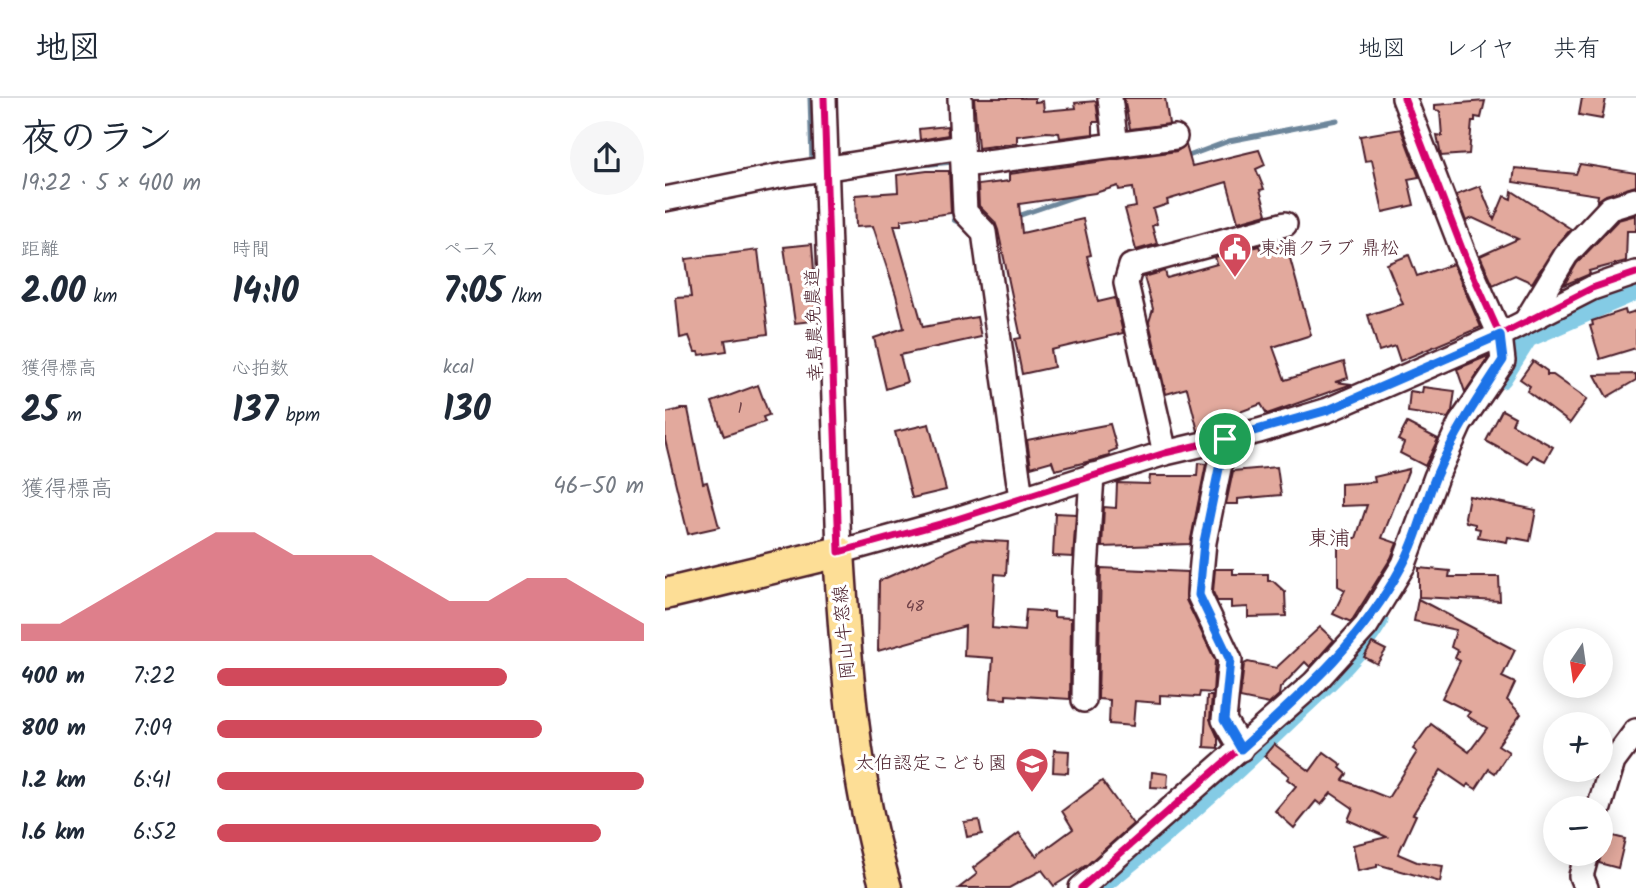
<!DOCTYPE html>
<html lang="ja">
<meta charset="utf-8">
<style>
body{margin:0;font-family:Kalam,"Klee One",sans-serif;background:#f6f6f7;color:#1f2937;height:100vh;display:flex;flex-direction:column;font-size:26px;white-space:nowrap}
*{box-sizing:border-box;margin:0}
p{font-size:23px;color:#747a83}
.icon{flex:none;width:38px;height:38px;fill:none;stroke:currentColor;stroke-width:2;stroke-linecap:round;stroke-linejoin:round}
.map{position:relative;flex:1;overflow:hidden}
.drawer{display:flex;flex-direction:column;background:#fff;width:665px}
.drawer>*{flex:none}
.needle{width:46px;rotate:193deg}
.fabs{position:absolute;left:878px;top:530px;display:grid;gap:14px}
.fabs a{display:grid;place-items:center;width:70px;height:70px;border-radius:50%;background:#fff;box-shadow:0 4px 18px #0003;font-size:35px}
.pin{position:absolute;display:grid;place-items:center;width:60px;height:60px;color:#fff;margin:-30px;border:4px solid #fff;border-radius:50%;box-shadow:0 2px 7px #0007}
.round{display:grid;place-items:center;flex:none;width:74px;height:74px;border-radius:37px;background:#f6f6f7}
.headline{display:flex;align-items:center;justify-content:space-between;height:119px;padding:0 21px}
h1{font-size:38px;font-weight:600;line-height:52px}
.figures{display:grid;grid-template-columns:repeat(3,1fr);gap:10px;height:119px;padding:7px 21px}
.figures div{display:grid;align-content:center}
.figures b{font-size:35px;font-weight:600}
.figures small{font-size:19px;font-weight:400}
.figures p{font-size:19px}
.chart{height:196px;padding:14px 21px}
.chart p{display:flex;justify-content:space-between}
.chart svg{width:100%;height:126px;margin-top:7px;fill:#d1495b;opacity:.7}
ul{padding:0 21px;list-style:none;font-size:23px}
li{display:grid;grid-template-columns:112px 84px 1fr;align-items:center;height:52px}
li i{height:18px;border-radius:9px;background:#d1495b}
header{display:flex;align-items:center;gap:42px;box-sizing:border-box;height:98px;padding:0 35px;background:#fff;border-bottom:2px solid #e0e1e3}
header strong{font-size:33px}
nav{display:flex;gap:38px;margin-inline-start:auto;font-size:24px}
main{display:flex;flex:1;min-height:0}
.map>svg:first-child{display:block}
.lines{fill:none;stroke-linecap:round;stroke-linejoin:round}
.stream{stroke:#6d869b;stroke-width:5}
.canal{stroke:#84cbe5;stroke-width:19}
.building{fill:#e2a99d;stroke:#4a1f2b;stroke-width:2}
.minor-casing{stroke:#4a1f2b;stroke-width:28}
.major-casing{stroke:#4a1f2b;stroke-width:35}
.minor{stroke:#fff;stroke-width:23}
.major{stroke:#fdde96;stroke-width:30}
.cycleway-casing{stroke:#fff;stroke-width:11}
.cycleway{stroke:#d6006c;stroke-width:7}
.route-casing{stroke:#fff;stroke-width:14}
.route{stroke:#1a73e8;stroke-width:9}
.labels{text-anchor:middle;dominant-baseline:central;stroke-width:6;stroke-linejoin:round;paint-order:stroke}
.number-label{font-size:16px;fill:#704248}
.poi-label{font-size:19px;fill:#4a1f2b;stroke:#fff;text-anchor:start}
.street-label{font-size:19px;fill:#4a1f2b;stroke:#fff}
.neighbourhood-label{font-size:21px;fill:#4a1f2b;stroke:#fff}
</style>
<header>
<strong>地図</strong>
<nav><a>地図</a><a>レイヤ</a><a>共有</a></nav>
</header>
<main>
<section class="drawer">
<div class="headline"><div><h1>夜のラン</h1><p>19:22 · 5 × 400 m</p></div><a class="round"><svg class="icon" aria-label="share" viewBox="0 0 24 24"><path d="M12 15V3M7 8l5-5 5 5M5 13v7h14v-7"/></svg></a></div>
<div class="figures">
<div><p>距離</p><b>2.00<small> km</small></b></div>
<div><p>時間</p><b>14:10</b></div>
<div><p>ペース</p><b>7:05<small> /km</small></b></div>
</div>
<div class="figures">
<div><p>獲得標高</p><b>25<small> m</small></b></div>
<div><p>心拍数</p><b>137<small> bpm</small></b></div>
<div><p>kcal</p><b>130</b></div>
</div>
<div class="chart"><p><span>獲得標高</span>46–50 m</p>
<svg viewBox="0 0 160 44" preserveAspectRatio="none"><path d="M0 44V38L10 38L20 30L30 22L40 14L50 6L60 6L70 14L80 14L90 14L100 22L110 30L120 30L130 22L140 22L150 30L160 38V44z"/></svg>
</div>
<ul>
<li><b>400 m</b>7:22<i style="width:68%"></i></li>
<li><b>800 m</b>7:09<i style="width:76%"></i></li>
<li><b>1.2 km</b>6:41<i style="width:100%"></i></li>
<li><b>1.6 km</b>6:52<i style="width:90%"></i></li>
</ul>
</section>
<div class="map">
<svg width="971" height="790" viewBox="0 0 971 790">
<rect width="100%" height="100%" fill="#fff"/>
<filter id="ink" filterUnits="userSpaceOnUse"><feTurbulence type="fractalNoise" baseFrequency=".0143" numOctaves="2"/><feDisplacementMap in="SourceGraphic" scale="14" xChannelSelector="R" yChannelSelector="G"/><feConvolveMatrix kernelMatrix="1 2 1 2 8 2 1 2 1" color-interpolation-filters="sRGB"/></filter>
<g filter="url(#ink)">
<g class="lines">
<g class="stream">
<polyline points="145,0 147,65"/>
<polyline points="518,60 564,43 672,22"/>
<polyline points="246,68 288,64 288,68"/>
<polyline points="289,109 289,122 300,128"/>
<polyline points="350,119 417,96"/>
</g>
<g class="canal">
<polyline points="837,281 863,240 971,193"/>
<path d="M 433,790 C 501,738 564,680 625,621 C 657,590 691,562 714,523"/>
</g>
</g>
<g class="building">
<polygon points="309,0 370,0 370,4 378,3 379,13 411,10 410,5 431,3 434,24 428,24 428,36 395,40 394,35 382,34 352,38 352,45 313,50"/>
<polygon points="459,0 500,0 504,26 465,31"/>
<polygon points="917,0 941,0 937,21 914,17"/>
<polygon points="820,3 816,20 810,19 810,23 807,23 804,56 776,58 772,37 777,38 775,13 770,12 770,7"/>
<polygon points="282,28 283,37 255,42 254,31"/>
<polygon points="736,31 754,79 743,81 749,107 718,114 707,62 700,63 695,38"/>
<polygon points="521,47 527,68 594,52 600,67 591,71 599,91 595,92 602,116 573,124 562,84 502,102 503,106 488,111 492,126 487,128 492,146 471,152 460,111 471,109 468,90 454,92 453,88 430,95 354,106 357,135 418,121 426,157 422,158 433,204 450,200 458,235 386,252 389,269 357,276 350,241 356,240 333,132 330,124 314,108 313,87 344,83 344,76 512,53"/>
<polygon points="915,66 971,75 971,88 941,97 932,103 933,97 848,84 850,70 911,76"/>
<polygon points="262,73 284,73 286,115 236,122 236,127 229,127 258,229 312,219 316,239 235,257 242,284 221,291 209,240 239,230 231,197 208,128 191,129 190,97 233,94 232,77"/>
<polygon points="815,88 829,122 839,98 846,101 847,93 906,131 889,150 867,185 850,177 828,187 815,158 853,141 808,120 801,123 791,97"/>
<polygon points="971,117 971,133 962,133 961,163 924,173 925,176 899,187 912,165 953,122"/>
<polygon points="147,146 152,214 146,215 148,223 130,225 119,149"/>
<polygon points="594,148 596,153 616,148 618,154 623,153 646,237 608,249 620,282 679,264 683,280 670,284 687,286 602,316 596,306 548,324 550,329 533,333 522,290 501,296 484,224 488,211 479,179 500,173 502,180 552,166 550,159"/>
<polygon points="93,152 103,236 60,242 62,253 35,257 34,254 30,254 24,238 15,240 13,219 11,200 26,199 21,161"/>
<polygon points="744,157 752,178 788,166 816,229 735,263 730,248 714,253 703,217 738,206 722,166"/>
<polygon points="960,212 961,216 971,213 971,250 935,261 925,228 928,227 927,223"/>
<polygon points="823,258 823,260 800,294 792,271"/>
<polygon points="868,263 882,273 882,277 888,277 922,301 905,325 862,293 865,288 855,281"/>
<polygon points="971,276 971,282 942,299 930,277"/>
<polygon points="93,287 104,317 98,319 100,324 59,338 47,304"/>
<polygon points="758,289 790,293 787,313 783,320 743,314 745,293 757,295"/>
<polygon points="16,311 23,311 38,385 42,384 54,429 23,436 0,342 0,315"/>
<polygon points="837,312 850,319 847,326 888,349 880,363 868,357 863,366 821,343"/>
<polygon points="742,325 773,341 760,368 735,355 739,345 733,342"/>
<polygon points="264,326 281,392 247,400 230,334"/>
<polygon points="445,326 452,351 444,354 445,358 390,372 387,363 366,369 362,342"/>
<polygon points="533,365 541,366 525,446 437,449 439,409 451,410 452,385 484,386 485,378 532,378"/>
<polygon points="612,369 616,397 573,401 573,406 561,406 568,373"/>
<polygon points="744,371 717,440 732,445 726,460 686,524 668,516 680,492 673,488 673,440 691,440 702,407 676,408 676,386 710,384 709,379"/>
<polygon points="804,398 871,412 865,443 843,439 842,444 813,439 815,431 810,430 810,426 801,424 800,419"/>
<polygon points="390,415 411,416 408,459 388,458"/>
<polygon points="306,442 343,444 341,477 330,476 327,530 359,533 361,512 389,514 389,519 406,520 405,601 341,597 341,601 325,600 328,560 299,558 300,528 213,553 214,483"/>
<polygon points="436,470 522,474 521,502 550,562 548,595 535,594 534,599 495,597 495,605 470,603 468,628 444,626 445,602 433,601"/>
<polygon points="754,470 785,473 784,479 834,479 835,503 754,499"/>
<polygon points="550,471 568,471 568,476 603,476 603,483 608,483 620,494 621,518 583,519 583,509 566,510 566,503 552,503 548,494"/>
<polygon points="753,501 850,552 837,579 850,585 842,602 856,616 833,647 844,654 830,675 824,671 811,691 803,686 801,689 776,672 748,716 751,717 733,756 752,764 778,768 775,784 712,766 712,769 693,773 688,747 722,739 683,722 688,710 666,695 656,707 651,703 629,730 610,713 631,688 622,681 624,678 599,658 609,646 645,673 659,654 677,667 675,670 682,676 678,682 723,700 752,654 748,651 766,626 804,654 822,630 802,618 805,614 777,600 795,563 790,560 793,553 786,549 791,532 749,523"/>
<polygon points="655,529 669,542 645,569 640,564 615,590 614,597 604,606 575,600 579,566 583,564 611,570"/>
<polygon points="707,545 721,552 712,566 699,559"/>
<polygon points="542,598 547,598 545,621 553,640 553,650 539,649"/>
<polygon points="389,652 404,653 403,675 388,674"/>
<polygon points="487,674 503,676 502,690 486,689"/>
<polygon points="437,683 468,726 423,766 389,788 377,772 344,790 294,790 312,776 308,770 354,735 371,758 408,731 397,713"/>
<polygon points="314,722 317,736 302,739 299,724"/>
<polygon points="940,736 960,741 953,770 934,765"/>
</g>
<g class="lines">
<defs>
<g id="minor">
<polyline points="159,0 174,454 289,422 500,355 594,333 663,312 835,237 927,190 971,175"/>
<polyline points="295,0 300,114 319,134 356,400"/>
<polyline points="445,0 451,47"/>
<polyline points="299,67 510,39"/>
<polyline points="0,101 114,78 297,49"/>
<polyline points="861,223 901,157 945,110 971,102"/>
<polyline points="560,341 539,444 534,497 565,562 559,622 576,651"/>
<polyline points="500,355 461,185 466,168 620,126"/>
<polyline points="419,602 421,474 427,377"/>
<polyline points="934,710 948,664 971,633"/>
<polyline points="416,790 649,585 701,528 739,466 771,379 795,326 838,263 835,237 801,161 739,0"/>
<polyline points="921,790 916,778 922,756"/>
</g>
<path id="major" d="M 0,496 L 174,454 C 181,567 189,681 221,790"/>
</defs>
<use href="#minor" class="minor-casing"/>
<use href="#major" class="major-casing"/>
<use href="#minor" class="minor"/>
<use href="#major" class="major"/>
<defs>
<g id="cycleway">
<polyline points="159,0 174,454 289,422 500,355 594,333 663,312 835,237 927,190 971,175"/>
<polyline points="416,790 649,585 701,528 739,466 771,379 795,326 838,263 835,237 801,161 739,0"/>
</g>
</defs>
<use href="#cycleway" class="cycleway-casing"/>
<use href="#cycleway" class="cycleway"/>
</g>
</g>
<g class="lines" filter="url(#ink)">
<defs>
<path id="route" d="M 835,237 L 838,262 C 813,300 789,336 771,378 C 759,407 753,440 737,468 C 695,545 640,593 576,651 L 559,622 L 565,562 L 534,497 L 539,444 L 560,341 L 663,312 Z"/>
</defs>
<use href="#route" class="route-casing"/>
<use href="#route" class="route"/>
</g>
<defs>
<symbol id="civic-pin" viewBox="-11 -11 22 30"><path d="M0 17L-7.5 6A9.5 9.5 0 1 1 7.5 6Z" fill="#d1495b" stroke="#fff"/><path d="M-.6-6.5H3V-4.5H.6V-3L4-1V1h2V6H-6V1h2V-1L-.6-3ZM-1.2 2.5V6h2.4V2.5Z" fill="#fff"/></symbol>
<symbol id="school-pin" viewBox="-11 -11 22 30"><path d="M0 17L-7.5 6A9.5 9.5 0 1 1 7.5 6Z" fill="#d1495b" stroke="#fff"/><path d="M0-5L7-2L0 1L-7-2ZM-4 1L0 2.5L4 1V4Q0 6-4 4Z" fill="#fff"/></symbol>
</defs>
<g fill-rule="evenodd">
<use href="#civic-pin" x="551" y="132" width="38" height="52"/>
<use href="#school-pin" x="348" y="647" width="38" height="52"/>
</g>
<g class="labels">
<g class="number-label">
<text x="75" y="310">1</text>
<text x="250" y="508">48</text>
</g>
<g class="poi-label">
<text x="594" y="151">東浦クラブ 鼎松</text>
<text x="342" y="666" text-anchor="end">太伯認定こども園</text>
</g>
<g class="street-label">
<text transform="translate(150 227) rotate(-92)">幸島農免農道</text>
<text transform="translate(180 534) rotate(-95)">岡山牛窓線</text>
</g>
<g class="neighbourhood-label">
<text x="664" y="441">東浦</text>
</g>
</g>
</svg>
<div class="fabs">
<a><svg class="needle" viewBox="-14 -14 28 28"><path d="M0-13l5 13h-10z" fill="#e53935"/><path d="M0 13l5-13h-10z" fill="#747a83"/></svg></a>
<a>+</a>
<a>−</a>
</div>
<div class="pin" style="left:560px;top:341px;background:#1e9e55"><svg class="icon" aria-label="arrive" viewBox="0 0 24 24"><path d="M6 21V4h12l-3 4 3 4H6"/></svg></div>
</div>
</main>
